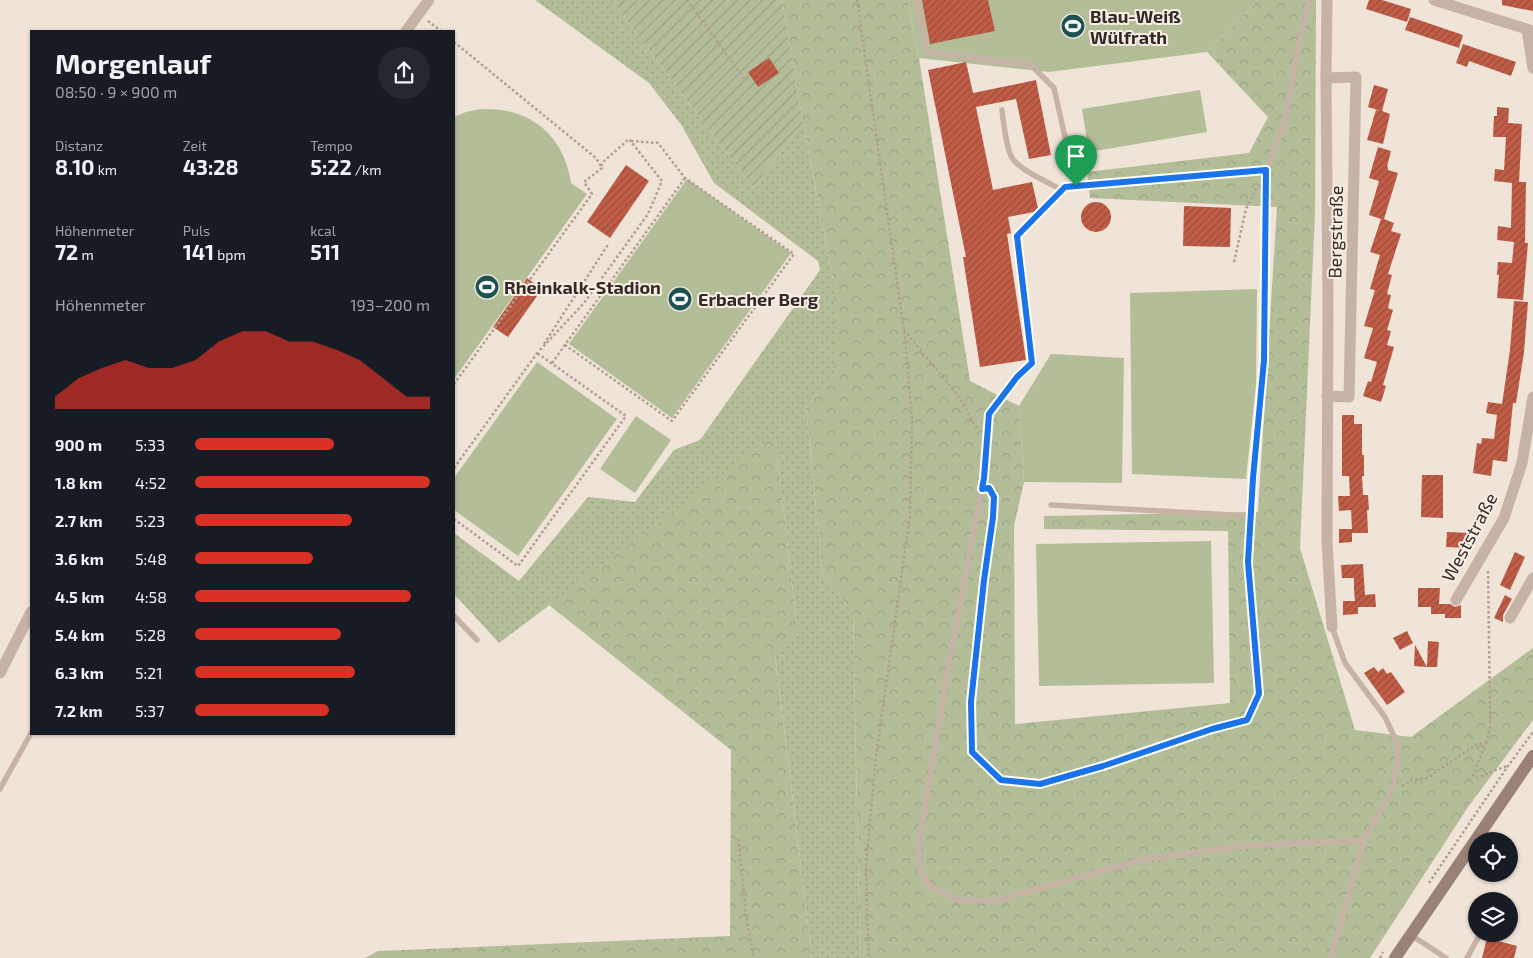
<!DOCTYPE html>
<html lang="de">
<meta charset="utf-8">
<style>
body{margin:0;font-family:"Exo 2",sans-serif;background:#242831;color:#f1f3f6;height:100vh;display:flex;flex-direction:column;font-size:19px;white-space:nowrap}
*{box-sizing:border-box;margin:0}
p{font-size:16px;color:#9ea1a6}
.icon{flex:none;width:28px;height:28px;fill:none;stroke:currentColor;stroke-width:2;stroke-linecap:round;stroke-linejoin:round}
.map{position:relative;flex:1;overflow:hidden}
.details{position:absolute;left:30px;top:30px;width:425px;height:705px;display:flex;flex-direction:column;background:#171b24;border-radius:0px;box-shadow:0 1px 4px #0004}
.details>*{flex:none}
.tools{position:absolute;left:1468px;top:832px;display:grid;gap:10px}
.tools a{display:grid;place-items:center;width:50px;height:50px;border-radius:50%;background:#171b24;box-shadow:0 1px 4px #0004;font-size:25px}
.pin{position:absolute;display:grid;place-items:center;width:42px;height:42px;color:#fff;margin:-51px -21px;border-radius:50% 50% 50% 0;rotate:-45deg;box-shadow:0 0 5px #0007}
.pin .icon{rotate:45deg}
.round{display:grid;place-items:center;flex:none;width:52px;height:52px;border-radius:26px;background:#242831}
.summary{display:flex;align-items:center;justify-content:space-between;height:85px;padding:0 25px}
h1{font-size:28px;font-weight:700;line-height:38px}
.figures{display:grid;grid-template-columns:repeat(3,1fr);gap:8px;height:85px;padding:5px 25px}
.figures div{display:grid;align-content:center}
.figures b{font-size:21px;font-weight:700}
.figures small{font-size:14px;font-weight:400}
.figures p{font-size:14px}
.chart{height:140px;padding:10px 25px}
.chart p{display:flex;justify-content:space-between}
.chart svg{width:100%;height:90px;margin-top:5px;fill:#d93025;opacity:.7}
ul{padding:0 25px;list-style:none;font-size:16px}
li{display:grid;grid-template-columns:80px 60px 1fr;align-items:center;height:38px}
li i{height:12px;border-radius:6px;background:#d93025}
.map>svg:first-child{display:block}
.grass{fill:url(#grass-dots)}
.forest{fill:url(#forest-crowns)}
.garden{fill:url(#garden-furrows)}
.pitch{fill:#b3be99}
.building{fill:url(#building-hatch)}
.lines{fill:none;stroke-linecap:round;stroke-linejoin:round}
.path{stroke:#b29d90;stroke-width:2.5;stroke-dasharray:2.5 2.5;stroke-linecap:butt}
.lane{stroke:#c7b3a5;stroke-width:5.5}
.street{stroke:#c7b3a5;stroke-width:11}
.secondary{stroke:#9a8277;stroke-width:12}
.route-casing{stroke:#fff;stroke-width:10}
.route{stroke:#1a73e8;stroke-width:6}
.labels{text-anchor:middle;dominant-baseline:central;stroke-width:4;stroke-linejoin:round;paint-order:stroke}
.poi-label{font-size:18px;font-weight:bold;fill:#332926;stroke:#f8eee4;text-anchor:start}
.street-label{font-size:18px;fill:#332926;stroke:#f8eee4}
</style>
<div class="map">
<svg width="1533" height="958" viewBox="0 0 1533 958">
<defs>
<pattern id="grass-dots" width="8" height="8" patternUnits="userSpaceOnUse" patternTransform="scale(1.25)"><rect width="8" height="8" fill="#b3be99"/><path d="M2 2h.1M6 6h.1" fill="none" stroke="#9aa384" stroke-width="1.8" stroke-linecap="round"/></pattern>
<pattern id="forest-crowns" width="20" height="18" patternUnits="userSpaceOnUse" patternTransform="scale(1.25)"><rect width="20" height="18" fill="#b3be99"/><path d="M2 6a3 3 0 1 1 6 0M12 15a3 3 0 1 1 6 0" fill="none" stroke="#9aa384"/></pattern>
<pattern id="garden-furrows" width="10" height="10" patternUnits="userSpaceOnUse" patternTransform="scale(1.25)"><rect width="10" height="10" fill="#b3be99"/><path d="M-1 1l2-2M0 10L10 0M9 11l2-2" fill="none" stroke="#9aa384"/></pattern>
<pattern id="building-hatch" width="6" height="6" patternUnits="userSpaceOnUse" patternTransform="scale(1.25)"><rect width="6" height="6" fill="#c05d46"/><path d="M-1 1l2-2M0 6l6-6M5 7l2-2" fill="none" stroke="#9d4d3a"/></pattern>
</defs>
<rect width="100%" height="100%" fill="#f0e3d8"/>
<polygon class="grass" points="535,0 611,0 753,188 803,123 834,285 834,376 806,408 823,577 853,613 860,958 812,958 775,654 798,634 775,436 499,643 454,594 454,533 519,581 588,497 635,502 674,450 700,440 820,270 818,261 714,183 682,126 649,83"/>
<g class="forest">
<polygon points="782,0 908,0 919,58 970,381 1019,406 1024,482 1014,526 1015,724 1230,703 1228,531 1044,529 1044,516 1258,512 1277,207 1090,198 1087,172 1249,153 1268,117 1207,52 1258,0 1316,0 1315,213 1300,548 1355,730 1411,737 1533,648 1533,720 1468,807 1370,958 860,958 853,613 823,577 806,408 834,375 834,285 803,123"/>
<polygon points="775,435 798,634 775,655 812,958 365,958 378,951 730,936 731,750 549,605"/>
</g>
<polygon class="garden" points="611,0 782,0 803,123 753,188"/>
<g class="pitch">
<polygon points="908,0 1258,0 1207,52 1049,72 919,58"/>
<polygon points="1200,90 1207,132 1089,152 1082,109"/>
<path d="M 481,109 C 530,107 564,135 571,183 L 587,194 L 454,379 L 454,117 L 466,112 Z"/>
<polygon points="687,179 791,253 672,418 569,344"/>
<polygon points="1257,289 1256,384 1246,479 1132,474 1130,293"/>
<polygon points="1051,354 1124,358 1122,483 1024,482 1019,406"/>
<polygon points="537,362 617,419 518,556 454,510 454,478"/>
<polygon points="636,416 671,440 635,493 600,469"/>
<polygon points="1211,541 1214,683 1039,686 1036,544"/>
</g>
<g class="building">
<polygon points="922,0 988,0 995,31 930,44"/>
<polygon points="1369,0 1382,0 1411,9 1407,22 1366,9"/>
<polygon points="1502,0 1533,0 1533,11 1502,5"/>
<polygon points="1410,17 1463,35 1459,48 1405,30"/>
<polygon points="1463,44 1516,62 1511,76 1469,61 1467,67 1456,63"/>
<polygon points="769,58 779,73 758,87 748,72"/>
<polygon points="966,62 973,93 1036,80 1051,155 1029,159 1016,99 976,107 993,190 1032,182 1038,208 1034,212 1008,217 1011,233 1007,234 1026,360 980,367 963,257 966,257 928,70"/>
<polygon points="1374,85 1388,89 1382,111 1390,114 1383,144 1367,140 1376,110 1381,111 1368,107"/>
<polygon points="1497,107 1509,108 1508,123 1522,124 1519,182 1526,182 1525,243 1528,243 1523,300 1497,298 1499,275 1497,275 1498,262 1512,263 1514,242 1497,240 1498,226 1511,228 1512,183 1494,181 1495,169 1504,170 1506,137 1493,137 1494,116 1497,116"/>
<polygon points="1378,147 1391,151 1387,167 1388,167 1388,170 1398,173 1384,219 1394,223 1391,231 1401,234 1388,274 1392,275 1387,294 1391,295 1388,308 1393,310 1387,330 1391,331 1387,345 1394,347 1383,385 1386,386 1381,402 1363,396 1368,381 1371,382 1377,362 1364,358 1373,328 1364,326 1375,290 1370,289 1380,255 1370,252 1381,219 1369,215 1379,181 1369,178"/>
<polygon points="626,165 649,181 610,238 587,222"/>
<circle cx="1096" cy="217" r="15"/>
<polygon points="1184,206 1231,208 1230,247 1183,246"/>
<polygon points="527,278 542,289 508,337 493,327"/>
<polygon points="1514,301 1528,302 1524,352 1516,403 1513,403 1507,462 1493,460 1491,476 1473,473 1477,443 1481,444 1482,438 1494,439 1497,415 1486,413 1488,402 1502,404 1510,350"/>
<polygon points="1342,415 1354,415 1354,424 1362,424 1362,455 1364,455 1364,476 1362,476 1363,495 1368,495 1369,510 1367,510 1368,533 1352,533 1352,542 1339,543 1339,529 1352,529 1351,510 1339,511 1338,496 1350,496 1349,476 1342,476"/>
<polygon points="1422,475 1443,475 1443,518 1421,517"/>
<polygon points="1447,532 1470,533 1469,548 1446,547"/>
<polygon points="1515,552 1525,557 1510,590 1500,585"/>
<polygon points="1363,564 1365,595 1375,594 1376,607 1358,607 1358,614 1343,615 1343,601 1355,601 1354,589 1354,578 1342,578 1341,565"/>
<polygon points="1418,588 1440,588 1439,604 1450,604 1455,607 1461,605 1461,618 1445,618 1445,614 1431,614 1431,607 1418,607"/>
<polygon points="1505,595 1512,599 1503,615 1503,622 1494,618"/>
<polygon points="1407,631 1413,643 1400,650 1393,638"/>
<polygon points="1428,641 1439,642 1437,667 1427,667"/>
<polygon points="1415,645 1427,667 1414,666"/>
<polygon points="1374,667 1378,672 1383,668 1387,674 1391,672 1405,692 1387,705 1364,673"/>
<polygon points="1487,938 1517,946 1514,958 1482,958"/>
</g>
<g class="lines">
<g class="path">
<polyline points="687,0 745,80"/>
<polyline points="857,0 905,338 912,420 910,515 876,757 866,864 867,914 869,958"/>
<polyline points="428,21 441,31"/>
<polyline points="454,42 596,158 602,168 584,182 592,194 454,384"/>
<polyline points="631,141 658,143 685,178 794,254 672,421 565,345 685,178"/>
<polyline points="1234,262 1246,209 1256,189"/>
<polyline points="904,330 959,397 978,430"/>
<polyline points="544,344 609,243"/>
<polyline points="540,350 584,303 648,214 662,181 629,139 603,162 601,166"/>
<polyline points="552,363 565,345"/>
<polyline points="454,468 538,352"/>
<polyline points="454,519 518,566 626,416 537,353"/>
<polyline points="1486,743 1490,727 1490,709 1488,569"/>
<polyline points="1402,786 1411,780 1427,778 1477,744 1486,743 1473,775 1477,778 1493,771 1507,766"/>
<polyline points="738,839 743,882 746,917 754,958"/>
<polyline points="1429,883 1508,766 1533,732"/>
<polyline points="1380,958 1383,952"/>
</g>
<g class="lane">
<polyline points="917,0 927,52 1031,65 1054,88 1076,186"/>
<path d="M 1002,110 C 1004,125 1005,142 1011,156 C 1018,170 1048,182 1062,190"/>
<polyline points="1266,171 1065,187 1017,236 1032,363 1017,377 989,414 984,478 950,658 918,848 919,870 932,888 957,900 993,901 1145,859 1245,846 1364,840"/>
<polyline points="982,489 989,488 994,497 993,517 984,580 971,702 972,753 1001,780 1040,784 1103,765 1212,729 1247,720 1259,694 1248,562 1253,478 1264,360 1266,171 1285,122 1300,38 1309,0"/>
<polyline points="1051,505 1251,516"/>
<polyline points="454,616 477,640"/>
<polyline points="0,789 31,733"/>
<polyline points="1411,935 1446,958"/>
<polyline points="1331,958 1364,840 1391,792 1398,767 1397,743 1385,717 1345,663 1332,627"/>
<polyline points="1467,958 1480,934"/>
</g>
<g class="street">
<polyline points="1327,0 1326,78 1328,302 1327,542 1332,627"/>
<polyline points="1434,0 1533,31"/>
<polyline points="1527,30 1533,68"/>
<polyline points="406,31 429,0"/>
<polyline points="1326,78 1356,77 1349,397 1327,396"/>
<polyline points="1456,600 1504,518 1522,463 1533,397"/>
<polyline points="1510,618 1533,578"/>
<polyline points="0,673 31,612"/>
</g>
<polyline class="secondary" points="1395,958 1533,756"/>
</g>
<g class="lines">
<defs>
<polygon id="route" points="1266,170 1264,360 1253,478 1248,562 1259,694 1247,720 1212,729 1103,766 1040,784 1001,780 972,752 971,702 984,580 993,517 994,497 989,488 982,489 984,478 989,414 1017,377 1032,363 1017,236 1065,187"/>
</defs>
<use href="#route" class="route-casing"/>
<use href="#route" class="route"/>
</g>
<defs>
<symbol id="stadium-disc" viewBox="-11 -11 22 22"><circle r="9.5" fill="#1e5152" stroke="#f8eee4"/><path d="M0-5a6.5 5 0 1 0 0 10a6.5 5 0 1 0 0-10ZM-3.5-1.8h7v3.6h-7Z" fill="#fff"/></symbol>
</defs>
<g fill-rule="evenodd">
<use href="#stadium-disc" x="1059" y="12" width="28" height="28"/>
<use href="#stadium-disc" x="473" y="273" width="28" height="28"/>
<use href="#stadium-disc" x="666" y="285" width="28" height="28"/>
</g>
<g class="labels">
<g class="poi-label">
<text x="1090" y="16">Blau-Weiß<tspan x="1090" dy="21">Wülfrath</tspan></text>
<text x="504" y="287">Rheinkalk-Stadion</text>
<text x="698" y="299">Erbacher Berg</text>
</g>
<g class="street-label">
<text transform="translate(1335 232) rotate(-89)">Bergstraße</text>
<text transform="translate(1469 537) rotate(-62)">Weststraße</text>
</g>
</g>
</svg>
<div class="tools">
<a><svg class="icon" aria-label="locate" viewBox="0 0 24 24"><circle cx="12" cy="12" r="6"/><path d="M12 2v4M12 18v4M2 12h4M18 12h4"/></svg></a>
<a><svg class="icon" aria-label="layers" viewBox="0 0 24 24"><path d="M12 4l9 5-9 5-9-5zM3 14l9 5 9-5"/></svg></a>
</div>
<div class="pin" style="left:1076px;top:186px;background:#1e9e55"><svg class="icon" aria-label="arrive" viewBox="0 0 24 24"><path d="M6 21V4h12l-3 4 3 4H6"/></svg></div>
<section class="details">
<div class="summary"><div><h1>Morgenlauf</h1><p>08:50 · 9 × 900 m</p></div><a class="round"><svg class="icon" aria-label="share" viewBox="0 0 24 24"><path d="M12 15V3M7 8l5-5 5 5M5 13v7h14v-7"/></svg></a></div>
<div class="figures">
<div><p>Distanz</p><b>8.10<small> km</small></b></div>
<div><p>Zeit</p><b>43:28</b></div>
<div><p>Tempo</p><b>5:22<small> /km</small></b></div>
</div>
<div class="figures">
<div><p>Höhenmeter</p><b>72<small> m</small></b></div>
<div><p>Puls</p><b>141<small> bpm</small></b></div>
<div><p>kcal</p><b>511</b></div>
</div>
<div class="chart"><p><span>Höhenmeter</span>193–200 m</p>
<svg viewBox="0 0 160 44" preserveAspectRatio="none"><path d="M0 44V38L10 29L20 24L30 20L40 24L50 24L60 20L70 11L80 6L90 6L100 11L110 11L120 15L130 20L140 29L150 38L160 38V44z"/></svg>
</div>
<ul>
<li><b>900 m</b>5:33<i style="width:59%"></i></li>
<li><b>1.8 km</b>4:52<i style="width:100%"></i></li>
<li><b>2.7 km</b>5:23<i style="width:67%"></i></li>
<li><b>3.6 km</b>5:48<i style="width:50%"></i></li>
<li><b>4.5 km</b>4:58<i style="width:92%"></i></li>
<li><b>5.4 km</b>5:28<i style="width:62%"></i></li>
<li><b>6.3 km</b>5:21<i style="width:68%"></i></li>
<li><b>7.2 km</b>5:37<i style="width:57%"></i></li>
</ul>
</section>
</div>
